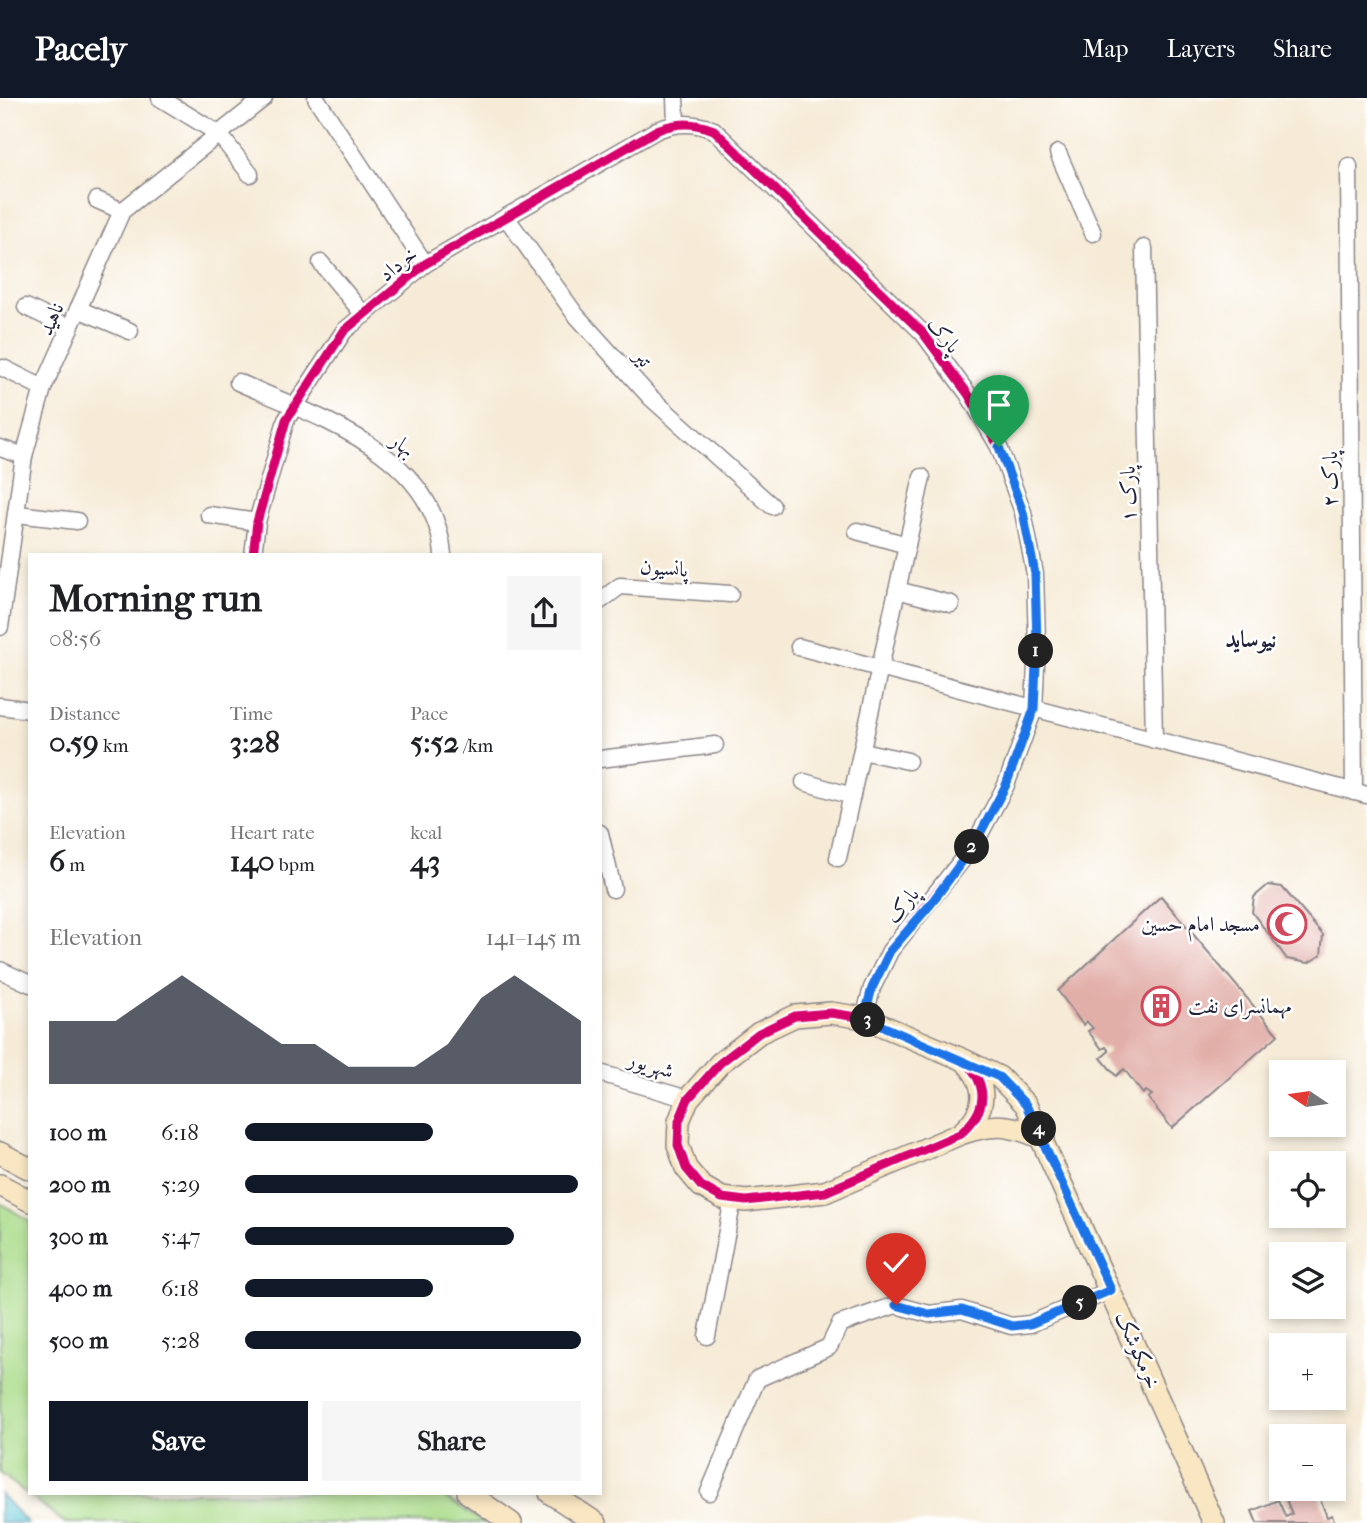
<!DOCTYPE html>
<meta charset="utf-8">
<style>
body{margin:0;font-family:"IM FELL French Canon",Amiri,serif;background:#f6f6f6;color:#202124;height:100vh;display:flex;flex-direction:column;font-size:26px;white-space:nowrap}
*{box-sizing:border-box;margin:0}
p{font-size:23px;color:#757577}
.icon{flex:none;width:38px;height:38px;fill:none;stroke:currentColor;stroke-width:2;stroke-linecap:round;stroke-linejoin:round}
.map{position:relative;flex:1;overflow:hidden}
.details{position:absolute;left:28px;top:455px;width:574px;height:942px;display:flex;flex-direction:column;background:#fff;border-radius:0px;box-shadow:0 4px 10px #0003}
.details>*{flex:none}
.needle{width:46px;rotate:283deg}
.tools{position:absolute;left:1269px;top:962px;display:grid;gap:14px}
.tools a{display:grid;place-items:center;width:77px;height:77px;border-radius:0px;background:#fff;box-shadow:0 4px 10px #0003;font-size:35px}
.pin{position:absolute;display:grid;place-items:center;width:60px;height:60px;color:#fff;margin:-72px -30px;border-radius:50% 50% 50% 0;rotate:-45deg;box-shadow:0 0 7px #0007}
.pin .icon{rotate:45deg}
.km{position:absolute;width:35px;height:35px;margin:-18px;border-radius:50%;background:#222;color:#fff;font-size:19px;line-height:35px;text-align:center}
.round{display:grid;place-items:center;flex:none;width:74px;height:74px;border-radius:0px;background:#f6f6f6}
.summary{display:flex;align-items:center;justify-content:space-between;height:119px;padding:0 21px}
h1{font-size:38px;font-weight:700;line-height:52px}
.stats{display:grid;grid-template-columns:repeat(3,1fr);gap:10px;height:119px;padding:7px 21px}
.stats div{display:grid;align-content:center}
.stats b{font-size:30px;font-weight:700}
.stats small{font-size:19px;font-weight:400}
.stats p{font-size:19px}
.chart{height:196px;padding:14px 21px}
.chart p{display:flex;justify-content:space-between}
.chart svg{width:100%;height:126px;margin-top:7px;fill:#111827;opacity:.7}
.cta{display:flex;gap:14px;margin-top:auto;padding:14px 21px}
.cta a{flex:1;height:80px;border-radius:0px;background:#111827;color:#fff;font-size:28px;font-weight:700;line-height:80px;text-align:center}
.cta a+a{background:#f6f6f6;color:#202124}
ul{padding:0 21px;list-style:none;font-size:23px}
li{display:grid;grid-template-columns:112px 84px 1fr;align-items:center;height:52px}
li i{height:18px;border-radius:9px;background:#111827}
header{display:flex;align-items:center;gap:42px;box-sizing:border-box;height:98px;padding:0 35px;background:#111827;color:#fff}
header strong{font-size:33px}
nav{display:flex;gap:38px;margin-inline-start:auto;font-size:24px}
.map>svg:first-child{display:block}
.green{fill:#aadb89;stroke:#667e62;stroke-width:2}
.water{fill:#5bc5d6;stroke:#3e7488;stroke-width:2}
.building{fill:#e2aea8}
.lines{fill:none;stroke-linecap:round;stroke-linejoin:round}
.street-casing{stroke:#8c8689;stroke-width:19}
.secondary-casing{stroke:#8c8689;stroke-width:24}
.street{stroke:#fff;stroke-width:16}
.secondary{stroke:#f9e7c3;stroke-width:21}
.cycleway-casing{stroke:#fff;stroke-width:13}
.cycleway{stroke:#d6006c;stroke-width:9}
.route-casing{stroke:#fff;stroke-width:14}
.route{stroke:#1a73e8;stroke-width:9}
.labels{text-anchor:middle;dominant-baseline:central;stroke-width:5;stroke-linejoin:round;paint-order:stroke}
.street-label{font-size:21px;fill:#22223b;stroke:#fff}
.poi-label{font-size:21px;fill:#22223b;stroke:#fff;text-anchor:end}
.neighbourhood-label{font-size:23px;font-weight:bold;fill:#22223b;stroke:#fff}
</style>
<header>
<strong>Pacely</strong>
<nav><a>Map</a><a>Layers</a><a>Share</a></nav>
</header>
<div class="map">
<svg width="1367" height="1425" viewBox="0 0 1367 1425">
<rect width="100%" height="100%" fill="#fff"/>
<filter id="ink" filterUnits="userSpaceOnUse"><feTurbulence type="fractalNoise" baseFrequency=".0143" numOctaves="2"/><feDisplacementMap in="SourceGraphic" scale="14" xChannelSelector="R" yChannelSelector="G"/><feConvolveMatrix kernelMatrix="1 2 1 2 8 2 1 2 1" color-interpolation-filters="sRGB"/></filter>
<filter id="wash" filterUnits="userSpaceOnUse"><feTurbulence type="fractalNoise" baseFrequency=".00686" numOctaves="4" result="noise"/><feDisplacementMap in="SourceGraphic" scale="28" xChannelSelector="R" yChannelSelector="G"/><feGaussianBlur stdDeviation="1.57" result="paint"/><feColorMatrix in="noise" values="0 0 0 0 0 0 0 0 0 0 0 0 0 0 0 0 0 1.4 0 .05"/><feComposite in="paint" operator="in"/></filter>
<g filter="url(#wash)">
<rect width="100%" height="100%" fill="#f6ebd7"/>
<polygon class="green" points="0,1105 30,1123 30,1395 439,1395 484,1425 65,1425 0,1375"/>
<polygon class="water" points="0,1396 28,1425 0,1425"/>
<g id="blocks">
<g class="building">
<polygon points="1268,787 1282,789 1323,837 1321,857 1308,865 1287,861 1252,814 1254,799"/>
<polygon points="1161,798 1278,937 1172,1030 1148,1000 1152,997 1146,993 1143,996 1124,971 1116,978 1101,960 1109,953 1106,949 1102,951 1088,933 1093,930 1086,923 1083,927 1058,893"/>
<polygon points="1291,1391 1316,1391 1327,1419 1332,1417 1335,1425 1257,1425 1252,1413 1278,1402 1286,1419 1292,1416 1283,1394"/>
</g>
</g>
</g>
<g filter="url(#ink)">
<use href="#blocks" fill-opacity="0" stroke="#8c8689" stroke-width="2"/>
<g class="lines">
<defs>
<g id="street">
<polyline points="160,0 219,36 250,76"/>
<polyline points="316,0 425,166"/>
<polyline points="675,0 676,25"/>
<polyline points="1058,55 1093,135"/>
<polyline points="1349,68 1354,694"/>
<polyline points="97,102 122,113"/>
<polyline points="506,119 575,216 650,299 772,408"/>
<polyline points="1144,150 1154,642"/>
<polyline points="321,165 364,217"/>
<polyline points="26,209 70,230"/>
<polyline points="78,211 130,233"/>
<polyline points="3,270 43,290"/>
<path d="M 238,284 C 317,319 435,355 443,457"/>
<polyline points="0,350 24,358"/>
<polyline points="17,416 77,423"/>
<polyline points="209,417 257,424"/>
<polyline points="857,433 907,447"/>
<path d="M 253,457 L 257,424 L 286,322 L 344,233 L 425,166 L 657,32 C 678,24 693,24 714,32 L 923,235 L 968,296 L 999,349 L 1023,414 L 1035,476 L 1037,544 L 1034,611 L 1006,687 L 974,747 L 890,853 L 872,890 L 864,920"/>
<polyline points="897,492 951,506"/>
<polyline points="600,503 620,488 730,496"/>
<polyline points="0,529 24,358 43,290 122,113 264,0"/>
<polyline points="799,549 1367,697"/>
<polyline points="0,608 30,612"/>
<polyline points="862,653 908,663"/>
<polyline points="600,661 715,647"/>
<polyline points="804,684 852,698"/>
<polyline points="600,735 613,791"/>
<polyline points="838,760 922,379"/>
<polyline points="0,872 30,886"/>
<polyline points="600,975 688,1001"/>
<polyline points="707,1238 733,1101"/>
<polyline points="709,1394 757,1281 829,1249 840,1226 896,1207 929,1216 962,1212 1011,1228 1030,1226 1111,1192"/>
</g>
<g id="secondary">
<path d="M 831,915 L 864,920 L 964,962 C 989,988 988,1012 960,1036 L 825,1094 L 746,1103 L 722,1100 L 701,1088 L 686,1070 L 678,1047 L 679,1023 L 688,1001 L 720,965 L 759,935 L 795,918 Z"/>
<polyline points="966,963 999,979 1026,1007 1214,1425"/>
<path d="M 963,1035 C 997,1024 1012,1027 1044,1041"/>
<polyline points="0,1055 30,1071"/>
<polyline points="0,1087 30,1103"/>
<polyline points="468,1395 511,1425"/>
<polyline points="550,1395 596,1425"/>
</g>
</defs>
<use href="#street" class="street-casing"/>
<use href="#secondary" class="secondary-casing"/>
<use href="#street" class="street"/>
<use href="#secondary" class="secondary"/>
<defs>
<g id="cycleway">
<path d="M 253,457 L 257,424 L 286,322 L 344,233 L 425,166 L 657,32 C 678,24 693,24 714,32 L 923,235 L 968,296 L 999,349 L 1023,414 L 1035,476 L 1037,544 L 1034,611 L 1006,687 L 974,747 L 890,853 L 872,890 L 864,920"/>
<path d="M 831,915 L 864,920 L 964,962 C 989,988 988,1012 960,1036 L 825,1094 L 746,1103 L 722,1100 L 701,1088 L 686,1070 L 678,1047 L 679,1023 L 688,1001 L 720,965 L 759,935 L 795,918 Z"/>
</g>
</defs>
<use href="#cycleway" class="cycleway-casing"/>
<use href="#cycleway" class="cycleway"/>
</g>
</g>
<g class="lines" filter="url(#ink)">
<defs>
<polyline id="route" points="896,1207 929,1216 962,1212 1012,1228 1030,1226 1111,1192 1026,1007 999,979 864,920 872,890 890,853 930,807 974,747 1006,687 1034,611 1037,544 1035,476 1023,414 999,349"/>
</defs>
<use href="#route" class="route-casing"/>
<use href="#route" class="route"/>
</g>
<defs>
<symbol id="mosque-ring" viewBox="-11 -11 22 22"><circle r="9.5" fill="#fff" stroke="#d1495b" stroke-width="1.5"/><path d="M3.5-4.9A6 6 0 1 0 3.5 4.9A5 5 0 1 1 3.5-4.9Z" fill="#d1495b"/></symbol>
<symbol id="building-ring" viewBox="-11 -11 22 22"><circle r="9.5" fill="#fff" stroke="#d1495b" stroke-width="1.5"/><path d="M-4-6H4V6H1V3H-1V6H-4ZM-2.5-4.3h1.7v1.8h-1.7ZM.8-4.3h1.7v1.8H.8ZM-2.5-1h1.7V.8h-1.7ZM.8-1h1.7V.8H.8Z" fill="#d1495b"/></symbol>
</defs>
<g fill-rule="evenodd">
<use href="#mosque-ring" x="1265" y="804" width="44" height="44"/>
<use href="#building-ring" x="1139" y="886" width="44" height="44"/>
</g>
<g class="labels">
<g class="street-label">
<text transform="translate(398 166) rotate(-38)">خرداد</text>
<text transform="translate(51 221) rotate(-66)">ناهید</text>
<text transform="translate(944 237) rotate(51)">پارک</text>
<text transform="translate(643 260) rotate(48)">تیر</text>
<text transform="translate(403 347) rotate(37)">بهار</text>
<text transform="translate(1330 381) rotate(-90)">پارک ۲</text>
<text transform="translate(1128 396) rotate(-91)">پارک ۱</text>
<text transform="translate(664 470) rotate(4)">پانسیون</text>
<text transform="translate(902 807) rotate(-50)">پارک</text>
<text transform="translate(651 967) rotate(17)">شهریور</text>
<text transform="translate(1138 1252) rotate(66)">خرمکوشک</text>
</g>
<g class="poi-label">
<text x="1260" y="826">مسجد امام حسین</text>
<text x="1188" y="908" text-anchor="start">مهمانسرای نفت</text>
</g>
<g class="neighbourhood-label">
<text x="1251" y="541">نیوساید</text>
</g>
</g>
</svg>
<div class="tools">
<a><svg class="needle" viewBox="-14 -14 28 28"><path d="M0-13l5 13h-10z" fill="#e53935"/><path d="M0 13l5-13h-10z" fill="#757577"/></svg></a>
<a><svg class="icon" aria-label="locate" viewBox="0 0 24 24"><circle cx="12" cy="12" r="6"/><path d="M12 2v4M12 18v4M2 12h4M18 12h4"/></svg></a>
<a><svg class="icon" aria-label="layers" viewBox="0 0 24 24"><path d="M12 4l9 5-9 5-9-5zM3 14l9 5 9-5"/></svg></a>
<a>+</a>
<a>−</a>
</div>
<div class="pin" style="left:999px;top:349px;background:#1e9e55"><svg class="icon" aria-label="arrive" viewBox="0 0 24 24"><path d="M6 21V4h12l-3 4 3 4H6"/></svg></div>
<div class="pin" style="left:896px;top:1207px;background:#d93025"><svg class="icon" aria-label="check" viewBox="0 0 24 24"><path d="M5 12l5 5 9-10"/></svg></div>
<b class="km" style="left:1036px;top:553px">1</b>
<b class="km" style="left:972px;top:749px">2</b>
<b class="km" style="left:868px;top:922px">3</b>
<b class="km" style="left:1039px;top:1031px">4</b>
<b class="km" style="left:1080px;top:1205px">5</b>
<section class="details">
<div class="summary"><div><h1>Morning run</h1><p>08:56</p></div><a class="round"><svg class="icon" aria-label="share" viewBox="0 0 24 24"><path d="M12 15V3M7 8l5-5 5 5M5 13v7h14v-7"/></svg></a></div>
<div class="stats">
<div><p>Distance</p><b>0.59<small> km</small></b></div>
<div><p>Time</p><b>3:28</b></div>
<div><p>Pace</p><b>5:52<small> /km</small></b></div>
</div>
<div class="stats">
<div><p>Elevation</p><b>6<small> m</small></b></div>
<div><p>Heart rate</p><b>140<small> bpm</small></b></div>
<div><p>kcal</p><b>43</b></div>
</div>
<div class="chart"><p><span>Elevation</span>141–145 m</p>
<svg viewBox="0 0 160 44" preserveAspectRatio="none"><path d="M0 44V22L10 22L20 22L30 14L40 6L50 14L60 22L70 30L80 30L90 38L100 38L110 38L120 30L130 14L140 6L150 14L160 22V44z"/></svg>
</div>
<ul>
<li><b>100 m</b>6:18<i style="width:56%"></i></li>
<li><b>200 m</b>5:29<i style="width:99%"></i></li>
<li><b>300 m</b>5:47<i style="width:80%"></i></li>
<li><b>400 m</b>6:18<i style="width:56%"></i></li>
<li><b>500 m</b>5:28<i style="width:100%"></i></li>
</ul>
<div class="cta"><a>Save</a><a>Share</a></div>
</section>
</div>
